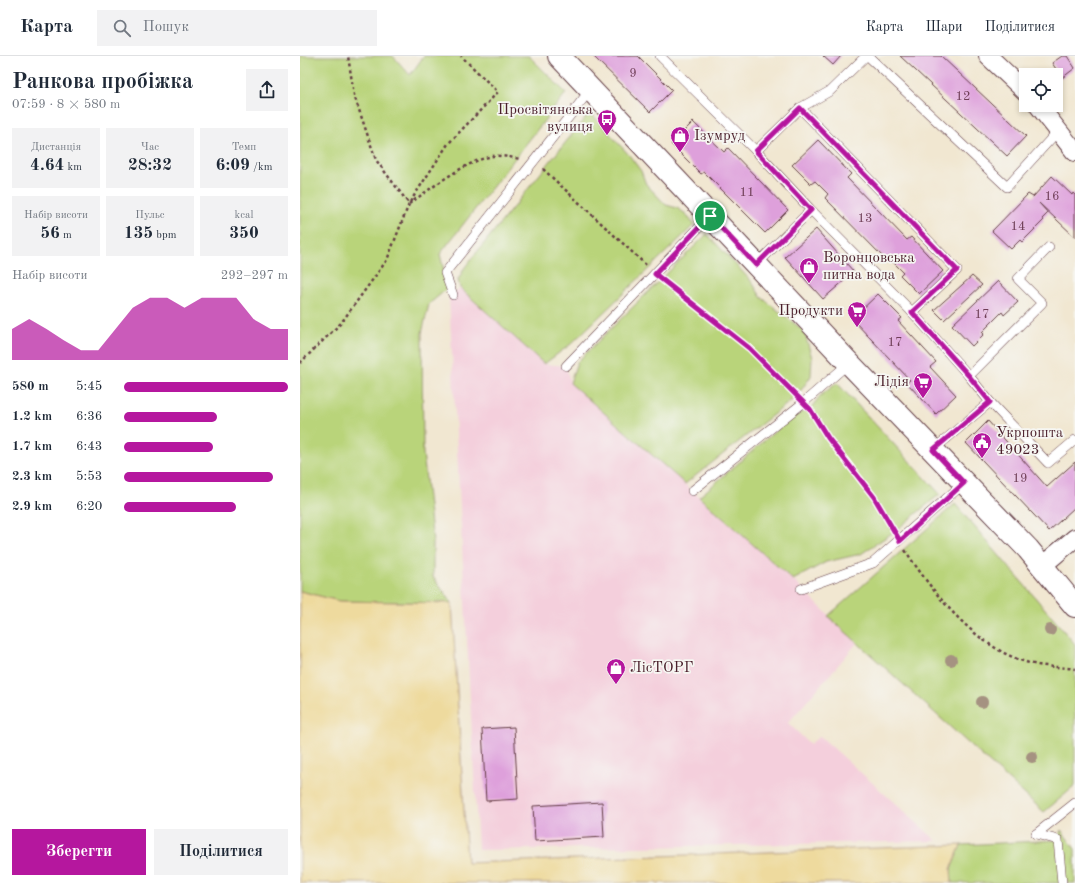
<!DOCTYPE html>
<html lang="uk">
<meta charset="utf-8">
<style>
body{margin:0;font-family:"Old Standard TT",serif;background:#f2f2f3;color:#1f2937;height:100vh;display:flex;flex-direction:column;font-size:15px;white-space:nowrap}
*{box-sizing:border-box;margin:0}
p{font-size:13px;color:#747a83}
.icon{flex:none;width:22px;height:22px;fill:none;stroke:currentColor;stroke-width:2;stroke-linecap:round;stroke-linejoin:round}
.map{position:relative;flex:1;overflow:hidden}
.drawer{display:flex;flex-direction:column;background:#fff;width:300px}
.drawer>*{flex:none}
.controls{position:absolute;left:719px;top:12px;display:grid;gap:8px}
.controls a{display:grid;place-items:center;width:44px;height:44px;border-radius:0px;background:#fff;box-shadow:0 2px 6px #0003;font-size:20px}
.pin{position:absolute;display:grid;place-items:center;width:34px;height:34px;color:#fff;margin:-17px;border:2px solid #fff;border-radius:50%;box-shadow:0 1px 4px #0007}
.round{display:grid;place-items:center;flex:none;width:42px;height:42px;border-radius:0px;background:#f2f2f3}
.headline{display:flex;align-items:center;justify-content:space-between;height:68px;padding:0 12px}
h1{font-size:22px;font-weight:800;line-height:30px}
.figures{display:grid;grid-template-columns:repeat(3,1fr);gap:6px;height:68px;padding:4px 12px}
.figures div{display:grid;align-content:center;border-radius:0px;background:#f2f2f3;text-align:center}
.figures b{font-size:17px;font-weight:800}
.figures small{font-size:11px;font-weight:400}
.figures p{font-size:11px}
.chart{height:112px;padding:8px 12px}
.chart p{display:flex;justify-content:space-between}
.chart svg{width:100%;height:72px;margin-top:4px;fill:#b5179e;opacity:.7}
.button{display:flex;gap:8px;margin-top:auto;padding:8px 12px}
.button a{flex:1;height:46px;border-radius:0px;background:#b5179e;color:#fff;font-size:16px;font-weight:800;line-height:46px;text-align:center}
.button a+a{background:#f2f2f3;color:#1f2937}
ul{padding:0 12px;list-style:none;font-size:13px}
li{display:grid;grid-template-columns:64px 48px 1fr;align-items:center;height:30px}
li i{height:10px;border-radius:5px;background:#b5179e}
header{display:flex;align-items:center;gap:24px;box-sizing:border-box;height:56px;padding:0 20px;background:#fff;border-bottom:1px solid #e0e1e3}
header strong{font-size:19px}
nav{display:flex;gap:22px;margin-inline-start:auto;font-size:14px}
.search{width:280px;height:36px;background:#f2f2f3;display:flex;align-items:center;gap:10px;box-sizing:border-box;padding:0 14px;border-radius:0px;color:#747a83;font-size:15px}
main{display:flex;flex:1;min-height:0}
.map>svg:first-child{display:block}
.built{fill:#f4cfdc}
.green{fill:#b9d47a;stroke:#827a52}
.sand{fill:#eeda9e;stroke:#9c7c64}
.building{fill:#dea0db}
.lines{fill:none;stroke-linecap:round;stroke-linejoin:round}
.lane-casing{stroke:#633d44;stroke-width:10}
.street-casing{stroke:#633d44;stroke-width:20}
.secondary-casing{stroke:#633d44;stroke-width:24}
.path{stroke:#633d44;stroke-width:2.5;stroke-dasharray:3 3;stroke-linecap:butt}
.lane{stroke:#fff;stroke-width:9}
.street{stroke:#fff;stroke-width:18}
.secondary{stroke:#fff;stroke-width:22}
.tree{fill:#a59281}
.route-casing{stroke:#fff;stroke-width:8}
.route{stroke:#b5179e;stroke-width:5}
.labels{text-anchor:middle;dominant-baseline:central;stroke-width:3.5;stroke-linejoin:round;paint-order:stroke}
.number-label{font-size:13px;fill:#6f3f57}
.poi-label{font-size:15px;fill:#4a1f2b;stroke:#f6f6f2;text-anchor:start}
</style>
<header>
<strong>Карта</strong>
<div class="search"><svg class="icon" aria-label="search" viewBox="0 0 24 24"><circle cx="10" cy="10" r="6"/><path d="M15 15l6 6"/></svg>Пошук</div>
<nav><a>Карта</a><a>Шари</a><a>Поділитися</a></nav>
</header>
<main>
<section class="drawer">
<div class="headline"><div><h1>Ранкова пробіжка</h1><p>07:59 · 8 × 580 m</p></div><a class="round"><svg class="icon" aria-label="share" viewBox="0 0 24 24"><path d="M12 15V3M7 8l5-5 5 5M5 13v7h14v-7"/></svg></a></div>
<div class="figures">
<div><p>Дистанція</p><b>4.64<small> km</small></b></div>
<div><p>Час</p><b>28:32</b></div>
<div><p>Темп</p><b>6:09<small> /km</small></b></div>
</div>
<div class="figures">
<div><p>Набір висоти</p><b>56<small> m</small></b></div>
<div><p>Пульс</p><b>135<small> bpm</small></b></div>
<div><p>kcal</p><b>350</b></div>
</div>
<div class="chart"><p><span>Набір висоти</span>292–297 m</p>
<svg viewBox="0 0 160 44" preserveAspectRatio="none"><path d="M0 44V25L10 19L20 25L30 32L40 38L50 38L60 25L70 12L80 6L90 6L100 12L110 6L120 6L130 6L140 19L150 25L160 25V44z"/></svg>
</div>
<ul>
<li><b>580 m</b>5:45<i style="width:100%"></i></li>
<li><b>1.2 km</b>6:36<i style="width:57%"></i></li>
<li><b>1.7 km</b>6:43<i style="width:54%"></i></li>
<li><b>2.3 km</b>5:53<i style="width:91%"></i></li>
<li><b>2.9 km</b>6:20<i style="width:68%"></i></li>
</ul>
<div class="button"><a>Зберегти</a><a>Поділитися</a></div>
</section>
<div class="map">
<svg width="775" height="827" viewBox="0 0 775 827">
<rect width="100%" height="100%" fill="#f6f6f2"/>
<filter id="ink" filterUnits="userSpaceOnUse"><feTurbulence type="fractalNoise" baseFrequency=".025" numOctaves="2"/><feDisplacementMap in="SourceGraphic" scale="8" xChannelSelector="R" yChannelSelector="G"/><feConvolveMatrix kernelMatrix="1 2 1 2 8 2 1 2 1" color-interpolation-filters="sRGB"/></filter>
<filter id="wash" filterUnits="userSpaceOnUse"><feTurbulence type="fractalNoise" baseFrequency=".012" numOctaves="4" result="noise"/><feDisplacementMap in="SourceGraphic" scale="16" xChannelSelector="R" yChannelSelector="G"/><feGaussianBlur stdDeviation="0.9" result="paint"/><feColorMatrix in="noise" values="0 0 0 0 0 0 0 0 0 0 0 0 0 0 0 0 0 1.4 0 .05"/><feComposite in="paint" operator="in"/></filter>
<g filter="url(#wash)">
<rect width="100%" height="100%" fill="#f1e7d1"/>
<polygon class="built" points="160,232 244,308 266,310 270,327 493,524 557,587 488,667 510,688 520,680 637,785 178,794 149,241"/>
<g class="green">
<polygon points="0,0 93,0 110,19 124,0 229,0 266,37 140,198 148,232 129,248 122,277 123,397 133,486 133,521 152,547 39,545 0,535"/>
<polygon points="290,56 329,99 341,115 346,128 366,149 377,152 386,158 394,169 271,288 244,308 160,232 158,224 165,211"/>
<polygon points="407,178 452,226 461,241 504,275 512,302 511,320 497,340 385,428 270,327 277,306"/>
<polygon points="537,327 640,438 595,475 561,498 526,506 493,524 399,441 494,359 510,353 520,340"/>
<polygon points="655,448 775,588 775,730 744,756 528,560"/>
<polygon points="761,774 775,793 775,827 652,827 651,813 661,789 758,784"/>
</g>
<polygon class="sand" points="0,535 39,545 152,547 167,807 661,789 651,813 652,827 0,827"/>
<g id="blocks">
<g class="building">
<polygon points="293,0 338,0 372,34 350,56"/>
<polygon points="523,0 541,0 533,9"/>
<polygon points="600,0 641,0 726,80 707,100"/>
<polygon points="762,0 767,0 775,12 762,22 752,7"/>
<polygon points="393,66 424,96 428,92 488,154 465,177 404,116 401,118 371,88"/>
<polygon points="518,84 551,118 547,122 607,184 611,181 643,215 619,238 600,219 603,216 589,202 586,204 525,142 528,138 515,125 511,128 492,109"/>
<polygon points="752,120 772,139 773,137 775,139 775,181 739,147 748,157 742,163 744,164 722,186 720,184 711,193 692,175 728,138 733,141"/>
<polygon points="516,173 554,216 523,243 485,201"/>
<polygon points="672,220 682,229 644,264 634,254"/>
<polygon points="698,225 718,246 704,259 702,256 682,276 684,278 672,290 652,269"/>
<polygon points="578,238 602,262 598,265 636,306 630,311 656,339 636,358 607,327 610,324 552,263"/>
<polygon points="688,365 747,431 775,406 775,451 749,475 666,387"/>
<polygon points="214,671 218,743 186,745 182,673"/>
<polygon points="302,746 304,781 235,785 233,750"/>
</g>
</g>
</g>
<g filter="url(#ink)">
<use href="#blocks" fill-opacity="0" stroke="#633d44" stroke-width="1"/>
<g class="lines">
<defs>
<g id="lane">
<polyline points="360,0 456,95"/>
<polyline points="568,0 707,131 758,75"/>
<polyline points="500,52 530,35 566,0"/>
<polyline points="456,209 511,154 612,256 657,214 500,52 456,95 511,154"/>
<polyline points="153,239 145,217 291,33"/>
<polyline points="612,256 669,320 690,346 748,407 775,384"/>
<polyline points="266,310 410,160"/>
<polyline points="669,320 742,247 718,223 749,191"/>
<polyline points="633,394 690,346"/>
<polyline points="392,435 503,347 549,307"/>
<polyline points="501,533 573,507 664,427"/>
<polyline points="736,778 758,784 762,827"/>
<polyline points="736,778 775,747"/>
</g>
<g id="street">
<polyline points="688,0 726,36"/>
<polyline points="738,49 775,96"/>
<polyline points="742,510 775,482"/>
</g>
<polyline id="secondary" points="259,0 549,307 728,493 775,550"/>
</defs>
<use href="#lane" class="lane-casing"/>
<use href="#street" class="street-casing"/>
<use href="#secondary" class="secondary-casing"/>
<g class="path">
<polyline points="243,113 346,209"/>
<polyline points="110,146 148,88 198,36 161,0"/>
<path d="M 109,148 C 132,132 165,105 193,100 C 202,99 213,102 221,103"/>
<polyline points="363,224 449,292 496,338"/>
<polyline points="0,307 41,267 87,204 109,148 76,104 54,39 48,0"/>
<path d="M 511,355 C 537,396 569,433 594,474"/>
<path d="M 605,494 C 636,541 680,598 738,609 C 750,611 763,611 775,613"/>
</g>
<use href="#lane" class="lane"/>
<use href="#street" class="street"/>
<use href="#secondary" class="secondary"/>
</g>
<g class="tree">
<circle cx="750" cy="574" r="6"/>
<circle cx="651" cy="604" r="6"/>
<circle cx="682" cy="646" r="6"/>
<circle cx="732" cy="701" r="6"/>
</g>
</g>
<g class="lines" filter="url(#ink)">
<defs>
<polygon id="route" points="500,52 657,214 612,256 669,320 690,346 633,394 664,427 600,485 574,441 528,382 510,353 449,292 355,218 410,160 456,209 511,154 456,95"/>
</defs>
<use href="#route" class="route-casing"/>
<use href="#route" class="route"/>
</g>
<defs>
<symbol id="bus-pin" viewBox="-11 -11 22 30"><path d="M0 17L-7.5 6A9.5 9.5 0 1 1 7.5 6Z" fill="#b5179e" stroke="#f6f6f2"/><path d="M-5-6H5V4H4V6H2V4H-2V6H-4V4H-5ZM-3.5-4V0h7V-4ZM-3.5 1.2v1.5H-2V1.2ZM2 1.2v1.5H3.5V1.2Z" fill="#fff"/></symbol>
<symbol id="shop-pin" viewBox="-11 -11 22 30"><path d="M0 17L-7.5 6A9.5 9.5 0 1 1 7.5 6Z" fill="#b5179e" stroke="#f6f6f2"/><path d="M-5-2.5h2.3a2.7 3.5 0 0 1 5.4 0H5L5.5 6h-11ZM-1.5-2.5h3a1.5 2.3 0 0 0-3 0Z" fill="#fff"/></symbol>
<symbol id="supermarket-pin" viewBox="-11 -11 22 30"><path d="M0 17L-7.5 6A9.5 9.5 0 1 1 7.5 6Z" fill="#b5179e" stroke="#f6f6f2"/><path d="M-6-5.5h2.5l.6 2H6L4.5 2H-2.5L-4.4-4H-6ZM-1.5 3.2a1.3 1.3 0 1 0 .1 0ZM3 3.2a1.3 1.3 0 1 0 .1 0Z" fill="#fff"/></symbol>
<symbol id="civic-pin" viewBox="-11 -11 22 30"><path d="M0 17L-7.5 6A9.5 9.5 0 1 1 7.5 6Z" fill="#b5179e" stroke="#f6f6f2"/><path d="M-.6-6.5H3V-4.5H.6V-3L4-1V1h2V6H-6V1h2V-1L-.6-3ZM-1.2 2.5V6h2.4V2.5Z" fill="#fff"/></symbol>
</defs>
<g fill-rule="evenodd">
<use href="#bus-pin" x="296" y="52" width="22" height="30"/>
<use href="#shop-pin" x="369" y="69" width="22" height="30"/>
<use href="#shop-pin" x="498" y="200" width="22" height="30"/>
<use href="#supermarket-pin" x="546" y="244" width="22" height="30"/>
<use href="#supermarket-pin" x="612" y="315" width="22" height="30"/>
<use href="#civic-pin" x="671" y="375" width="22" height="30"/>
<use href="#shop-pin" x="305" y="601" width="22" height="30"/>
</g>
<g class="labels">
<g class="number-label">
<text x="333" y="17">9</text>
<text x="663" y="40">12</text>
<text x="447" y="136">11</text>
<text x="752" y="140">16</text>
<text x="565" y="162">13</text>
<text x="718" y="170">14</text>
<text x="682" y="258">17</text>
<text x="595" y="286">17</text>
<text x="720" y="422">19</text>
</g>
<g class="poi-label">
<text x="293" y="54" text-anchor="end">Просвітянська<tspan x="293" dy="17">вулиця</tspan></text>
<text x="394" y="80">Ізумруд</text>
<text x="523" y="202">Воронцовська<tspan x="523" dy="17">питна вода</tspan></text>
<text x="543" y="255" text-anchor="end">Продукти</text>
<text x="609" y="326" text-anchor="end">Лідія</text>
<text x="696" y="377">Укрпошта<tspan x="696" dy="17">49023</tspan></text>
<text x="330" y="612">ЛісТОРГ</text>
</g>
</g>
</svg>
<div class="controls">
<a><svg class="icon" aria-label="locate" viewBox="0 0 24 24"><circle cx="12" cy="12" r="6"/><path d="M12 2v4M12 18v4M2 12h4M18 12h4"/></svg></a>
</div>
<div class="pin" style="left:410px;top:160px;background:#1e9e55"><svg class="icon" aria-label="arrive" viewBox="0 0 24 24"><path d="M6 21V4h12l-3 4 3 4H6"/></svg></div>
</div>
</main>
